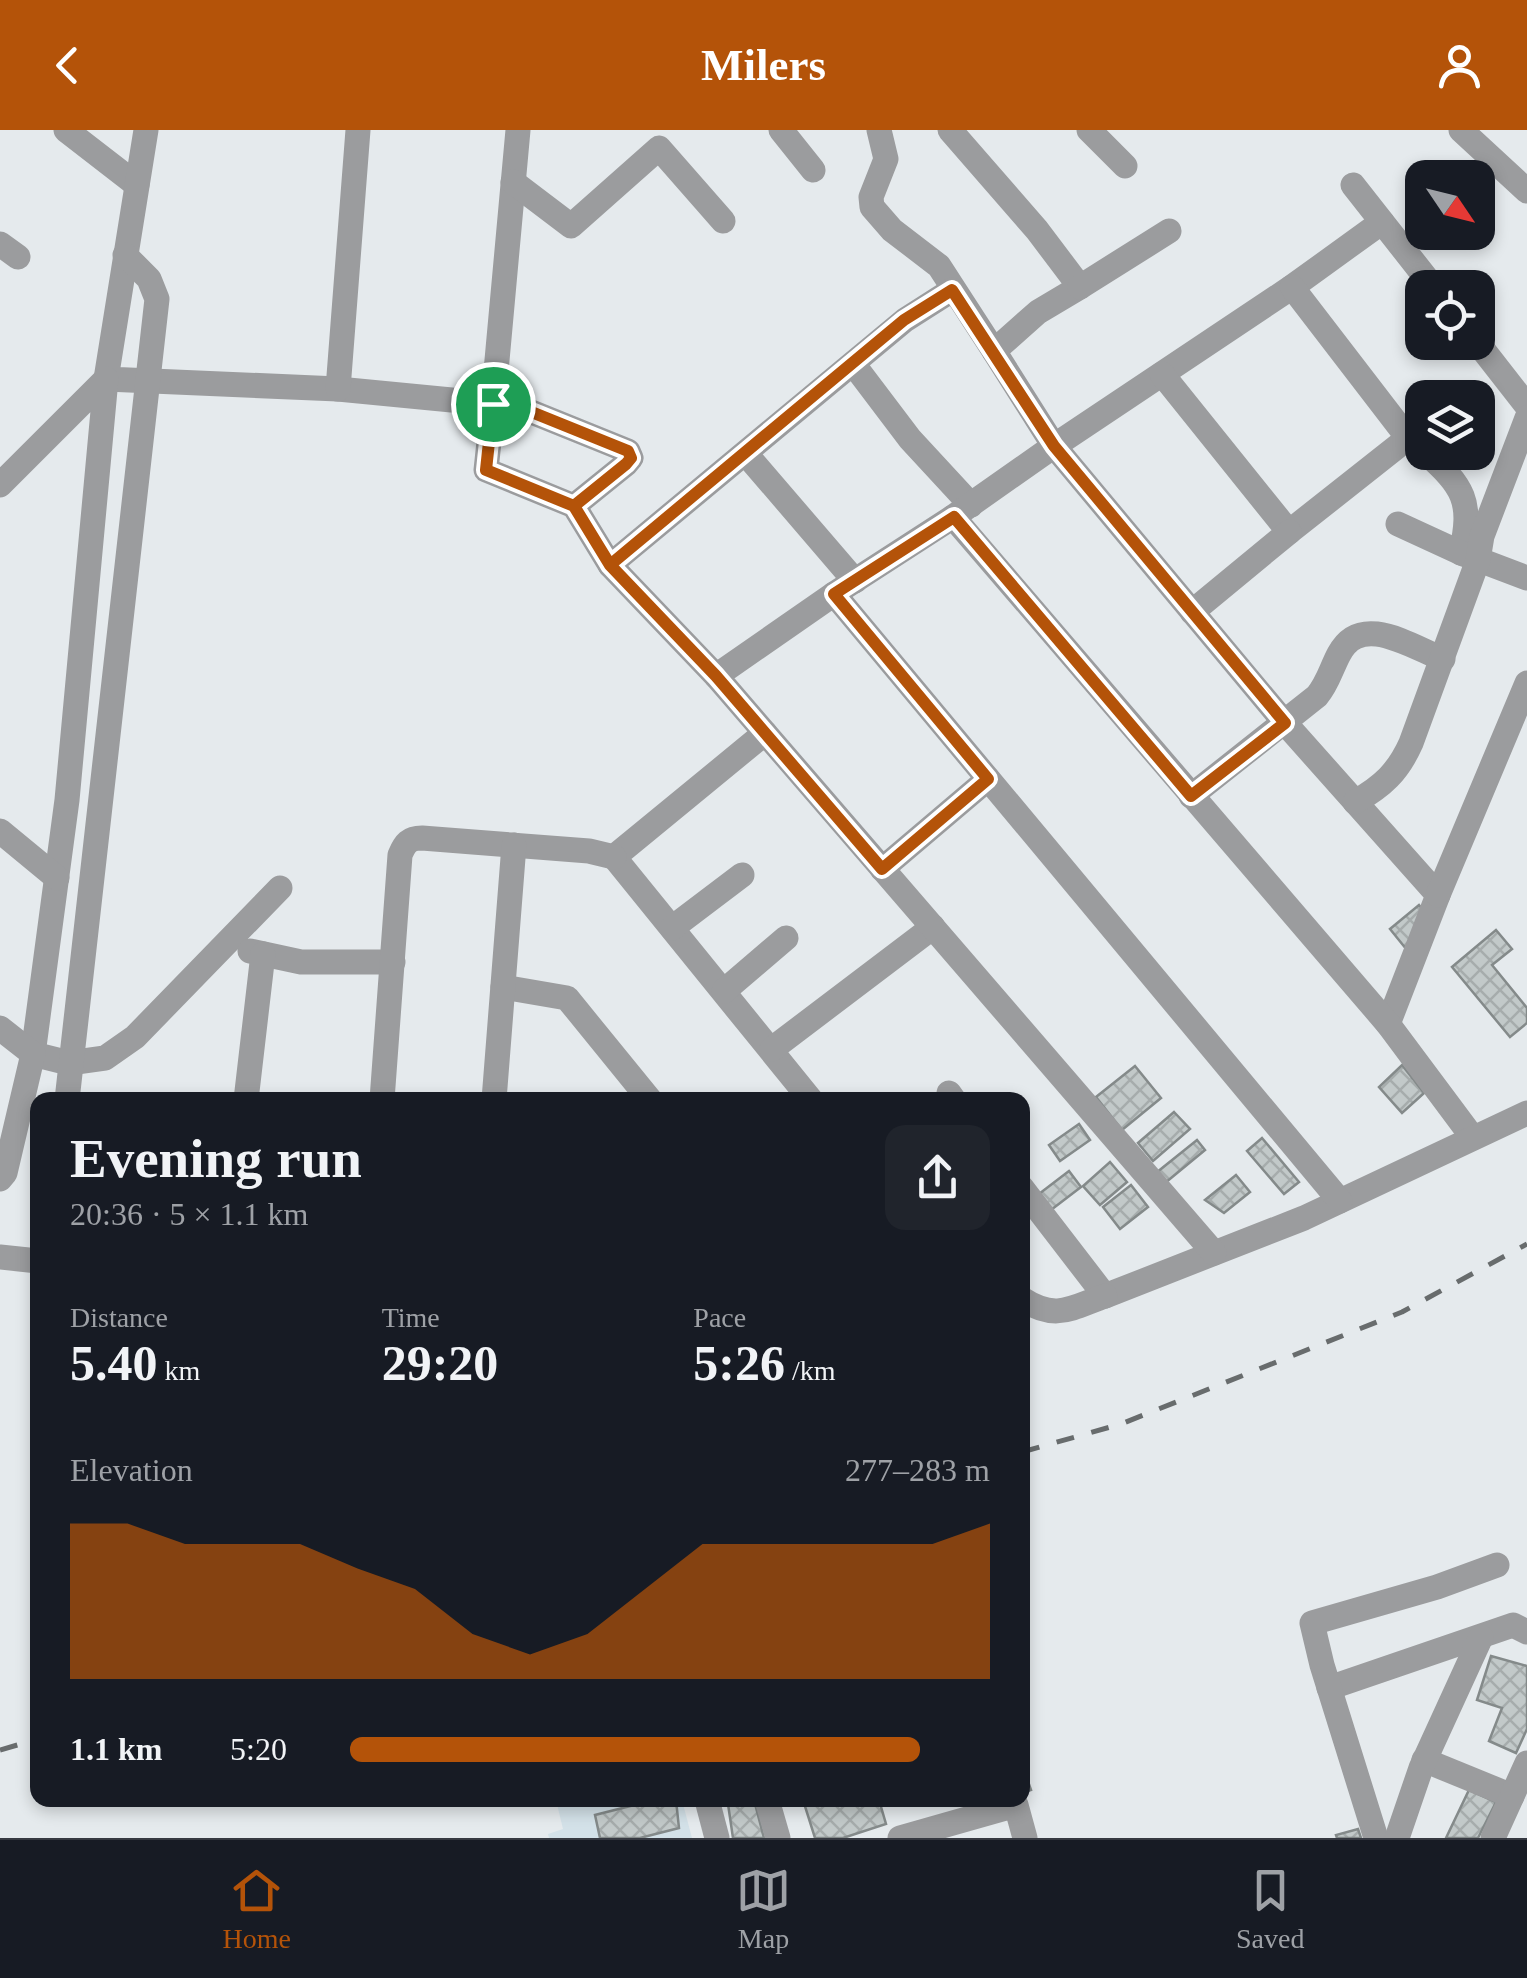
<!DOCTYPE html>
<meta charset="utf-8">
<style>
body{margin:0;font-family:Georgia,serif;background:#20242c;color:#f1f3f6;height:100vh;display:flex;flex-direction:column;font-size:38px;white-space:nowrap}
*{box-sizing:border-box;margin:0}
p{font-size:32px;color:#9ea1a6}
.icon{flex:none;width:55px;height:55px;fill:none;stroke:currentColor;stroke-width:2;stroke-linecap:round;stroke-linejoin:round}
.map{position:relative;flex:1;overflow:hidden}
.panel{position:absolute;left:30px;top:962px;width:1000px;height:715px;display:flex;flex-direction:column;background:#171b24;border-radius:20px;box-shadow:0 5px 15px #0003}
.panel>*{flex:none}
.needle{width:65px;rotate:125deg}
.controls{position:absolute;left:1405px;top:30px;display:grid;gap:20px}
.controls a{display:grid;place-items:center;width:90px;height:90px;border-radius:20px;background:#171b24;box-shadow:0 5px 15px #0003;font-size:50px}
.pin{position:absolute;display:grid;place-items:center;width:85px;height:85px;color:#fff;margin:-42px;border:5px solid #fff;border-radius:50%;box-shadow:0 2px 10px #0007}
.round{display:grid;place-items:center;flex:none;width:105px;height:105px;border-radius:20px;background:#20242c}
.head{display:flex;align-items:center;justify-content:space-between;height:170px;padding:0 40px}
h1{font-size:55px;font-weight:600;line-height:75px}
.metrics{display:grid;grid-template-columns:repeat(3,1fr);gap:15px;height:170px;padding:10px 40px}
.metrics div{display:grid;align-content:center}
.metrics b{font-size:50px;font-weight:600}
.metrics small{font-size:28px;font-weight:400}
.metrics p{font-size:28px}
.chart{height:280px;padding:20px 40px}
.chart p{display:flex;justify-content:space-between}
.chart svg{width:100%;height:180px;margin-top:10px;fill:#b45309;opacity:.7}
ul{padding:0 40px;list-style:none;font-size:32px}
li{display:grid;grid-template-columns:160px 120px 1fr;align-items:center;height:75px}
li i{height:25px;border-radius:12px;background:#b45309}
header{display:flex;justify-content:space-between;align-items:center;height:130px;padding:0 40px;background:#b45309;color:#fff;font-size:45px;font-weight:600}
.menu{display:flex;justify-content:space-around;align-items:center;height:140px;border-top:2px solid #363941;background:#171b24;font-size:28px;color:#9ea1a6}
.menu a{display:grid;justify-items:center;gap:5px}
.menu .current{color:#b45309}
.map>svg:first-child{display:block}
.built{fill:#d3e1e8}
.building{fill:url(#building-cross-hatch);stroke:#848a8a;stroke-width:2.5}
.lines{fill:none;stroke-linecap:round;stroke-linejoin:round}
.minor{stroke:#9b9c9e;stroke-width:25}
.rail{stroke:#686c6d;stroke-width:5;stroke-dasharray:18 18;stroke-linecap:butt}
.route-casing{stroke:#fff;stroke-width:20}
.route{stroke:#b45309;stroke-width:12}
</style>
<header><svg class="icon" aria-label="back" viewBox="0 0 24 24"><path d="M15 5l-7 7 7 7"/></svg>Milers<svg class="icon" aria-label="person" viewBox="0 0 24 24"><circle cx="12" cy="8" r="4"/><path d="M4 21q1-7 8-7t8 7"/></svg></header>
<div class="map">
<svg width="1527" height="1708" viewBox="0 0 1527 1708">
<defs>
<pattern id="building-cross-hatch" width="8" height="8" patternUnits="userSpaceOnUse" patternTransform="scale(2.5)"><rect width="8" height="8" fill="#c2c9c9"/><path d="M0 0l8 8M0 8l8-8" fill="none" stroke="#a6acac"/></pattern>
</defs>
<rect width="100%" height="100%" fill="#e5eaed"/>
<polygon class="built" points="556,1670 682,1670 692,1708 549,1708 548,1704 563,1699"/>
<g class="building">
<polygon points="1419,775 1436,796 1407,820 1390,799"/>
<polygon points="1496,800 1512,819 1492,835 1527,878 1527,893 1510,907 1452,837"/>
<polygon points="1402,935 1424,963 1402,983 1379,957"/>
<polygon points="1135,936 1161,968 1122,1000 1096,967"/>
<polygon points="1174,982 1190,999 1153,1031 1138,1013"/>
<polygon points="1079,994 1090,1010 1060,1031 1049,1015"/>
<polygon points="1262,1008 1299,1052 1284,1064 1247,1021"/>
<polygon points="1197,1010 1205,1020 1165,1053 1156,1043"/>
<polygon points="1110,1032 1127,1052 1100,1075 1083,1056"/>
<polygon points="1069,1041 1081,1057 1047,1083 1035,1067"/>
<polygon points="1236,1045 1250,1062 1224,1083 1205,1070"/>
<polygon points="1131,1055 1148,1077 1120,1099 1103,1077"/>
<polygon points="1491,1526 1527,1536 1527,1599 1516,1623 1489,1611 1502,1578 1477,1570"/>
<polygon points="1022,1634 1031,1660 1022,1663"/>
<polygon points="1469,1660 1496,1672 1478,1708 1446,1708"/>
<polygon points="654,1670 676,1670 679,1698 640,1708 600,1708 595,1685"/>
<polygon points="739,1670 754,1670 764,1708 733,1708 728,1674"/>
<polygon points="803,1670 879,1670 886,1694 843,1708 815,1708"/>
<polygon points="1358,1699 1361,1708 1337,1708 1336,1705"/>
</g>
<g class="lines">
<g class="minor">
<polyline points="66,0 137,55"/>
<polyline points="146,0 106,249 338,259 493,274 518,0"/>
<polyline points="781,0 813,40"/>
<polyline points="879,0 886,29 871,67 872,77 892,100 939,136 994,221"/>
<polyline points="950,0 1037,100 1080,157 1038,182 994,221 1054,316 1292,157 1382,92"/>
<polyline points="1089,0 1125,36"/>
<polyline points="1461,0 1527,61"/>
<polyline points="513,52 571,96 659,18 723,91"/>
<polyline points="1353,55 1434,158"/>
<polyline points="0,114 18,127"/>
<polyline points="1080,157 1169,101"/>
<polyline points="1477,212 1527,276"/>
<polyline points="854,235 910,309 971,375"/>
<polyline points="1162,244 1289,402 1408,308 1292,157"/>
<polyline points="338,259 358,0"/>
<path d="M 1425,322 C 1464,357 1473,371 1461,423"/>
<polyline points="746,324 855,451"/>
<polyline points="0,355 106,249 67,670 33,924 69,933 105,928 135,907 280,758"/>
<polyline points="574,376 626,334 631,328 628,321 529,281 493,274 486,340 574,376 610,435 716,546"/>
<polyline points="953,387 1054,316 1285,593 1438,765 1388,894"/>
<polyline points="1398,394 1461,423 1527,448"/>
<polyline points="610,435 905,190 952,160"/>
<polyline points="834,464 953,387 1388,894 1473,1008"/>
<polyline points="1192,482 1289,402"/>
<polyline points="765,603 614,727 811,970"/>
<path d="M 1191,666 L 1317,566 C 1328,553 1331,539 1339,524 C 1361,482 1410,516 1443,529"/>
<path d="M 1355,672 C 1383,656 1398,642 1411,613 L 1478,430 L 1482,406 L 1527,288"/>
<polyline points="0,701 57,748"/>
<polyline points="882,739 988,649"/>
<polyline points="1438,765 1527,553"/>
<polyline points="672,798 742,745"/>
<polyline points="250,821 301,832 393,832"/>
<polyline points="503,857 567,868 650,970"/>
<polyline points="724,861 786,808"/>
<polyline points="0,898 33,924 5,1043 0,1049"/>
<polyline points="772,919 933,797"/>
<polyline points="949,963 954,970"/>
<polyline points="67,970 157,169 149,149 125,125"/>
<polyline points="246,970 263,824"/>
<path d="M 382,970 L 400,725 C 405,713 409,708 422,708 L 589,721 L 614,727"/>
<polyline points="494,970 514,715"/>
<polyline points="1022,1058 1105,1166 1304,1088 1527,983"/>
<polyline points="1214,1123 716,546 834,464 1340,1071"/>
<polyline points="0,1127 38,1131"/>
<path d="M 1022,1169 C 1056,1191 1071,1178 1105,1166"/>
<polyline points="1329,1558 1513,1495 1527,1502"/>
<polyline points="1424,1630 1512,1666"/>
<polyline points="707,1670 717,1708"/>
<polyline points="767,1670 778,1708"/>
<polyline points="900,1708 1016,1675 1025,1708"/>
<polyline points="1376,1708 1322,1535 1312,1493 1437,1457 1497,1435"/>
<polyline points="1397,1708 1421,1638 1481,1507"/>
<polyline points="1493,1708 1527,1633"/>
</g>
<g class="rail">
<polyline points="1022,1322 1121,1294 1402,1182 1527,1114"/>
<polyline points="0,1620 38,1609"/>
</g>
</g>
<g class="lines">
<defs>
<polyline id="route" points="493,274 486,340 574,376 610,435 716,546 882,739 988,649 834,464 954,387 1191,666 1285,593 1054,316 952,160 904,190 610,435 574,376 626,334 631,328 628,321 529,281 493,274"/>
</defs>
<use href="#route" class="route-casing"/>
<use href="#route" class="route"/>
</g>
</svg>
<div class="controls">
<a><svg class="needle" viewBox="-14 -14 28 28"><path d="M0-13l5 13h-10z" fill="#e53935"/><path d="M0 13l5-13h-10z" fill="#9ea1a6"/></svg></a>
<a><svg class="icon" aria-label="locate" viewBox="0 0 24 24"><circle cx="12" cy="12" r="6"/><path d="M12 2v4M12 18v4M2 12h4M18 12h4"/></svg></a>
<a><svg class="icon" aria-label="layers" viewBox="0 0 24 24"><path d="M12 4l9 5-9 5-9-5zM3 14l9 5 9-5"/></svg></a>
</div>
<div class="pin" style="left:493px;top:274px;background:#1e9e55"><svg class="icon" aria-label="arrive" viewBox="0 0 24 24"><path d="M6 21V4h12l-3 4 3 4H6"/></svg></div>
<section class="panel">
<div class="head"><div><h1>Evening run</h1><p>20:36 · 5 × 1.1 km</p></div><a class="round"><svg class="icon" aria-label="share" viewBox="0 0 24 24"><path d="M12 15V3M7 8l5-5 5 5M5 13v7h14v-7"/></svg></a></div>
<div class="metrics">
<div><p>Distance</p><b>5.40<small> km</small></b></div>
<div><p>Time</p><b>29:20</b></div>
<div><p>Pace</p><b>5:26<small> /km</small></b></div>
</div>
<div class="chart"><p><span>Elevation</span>277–283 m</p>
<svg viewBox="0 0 160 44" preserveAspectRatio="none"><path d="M0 44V6L10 6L20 11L30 11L40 11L50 17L60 22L70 33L80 38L90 33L100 22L110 11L120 11L130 11L140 11L150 11L160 6V44z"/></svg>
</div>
<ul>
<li><b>1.1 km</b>5:20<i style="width:89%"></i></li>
</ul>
</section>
</div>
<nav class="menu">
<a class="current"><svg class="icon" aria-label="home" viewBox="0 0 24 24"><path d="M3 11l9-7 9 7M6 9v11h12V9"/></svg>Home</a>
<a><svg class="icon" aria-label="map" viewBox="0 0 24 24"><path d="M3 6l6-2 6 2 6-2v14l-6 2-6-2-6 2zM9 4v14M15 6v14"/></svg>Map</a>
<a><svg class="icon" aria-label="saved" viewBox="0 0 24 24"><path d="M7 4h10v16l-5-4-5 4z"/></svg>Saved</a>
</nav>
